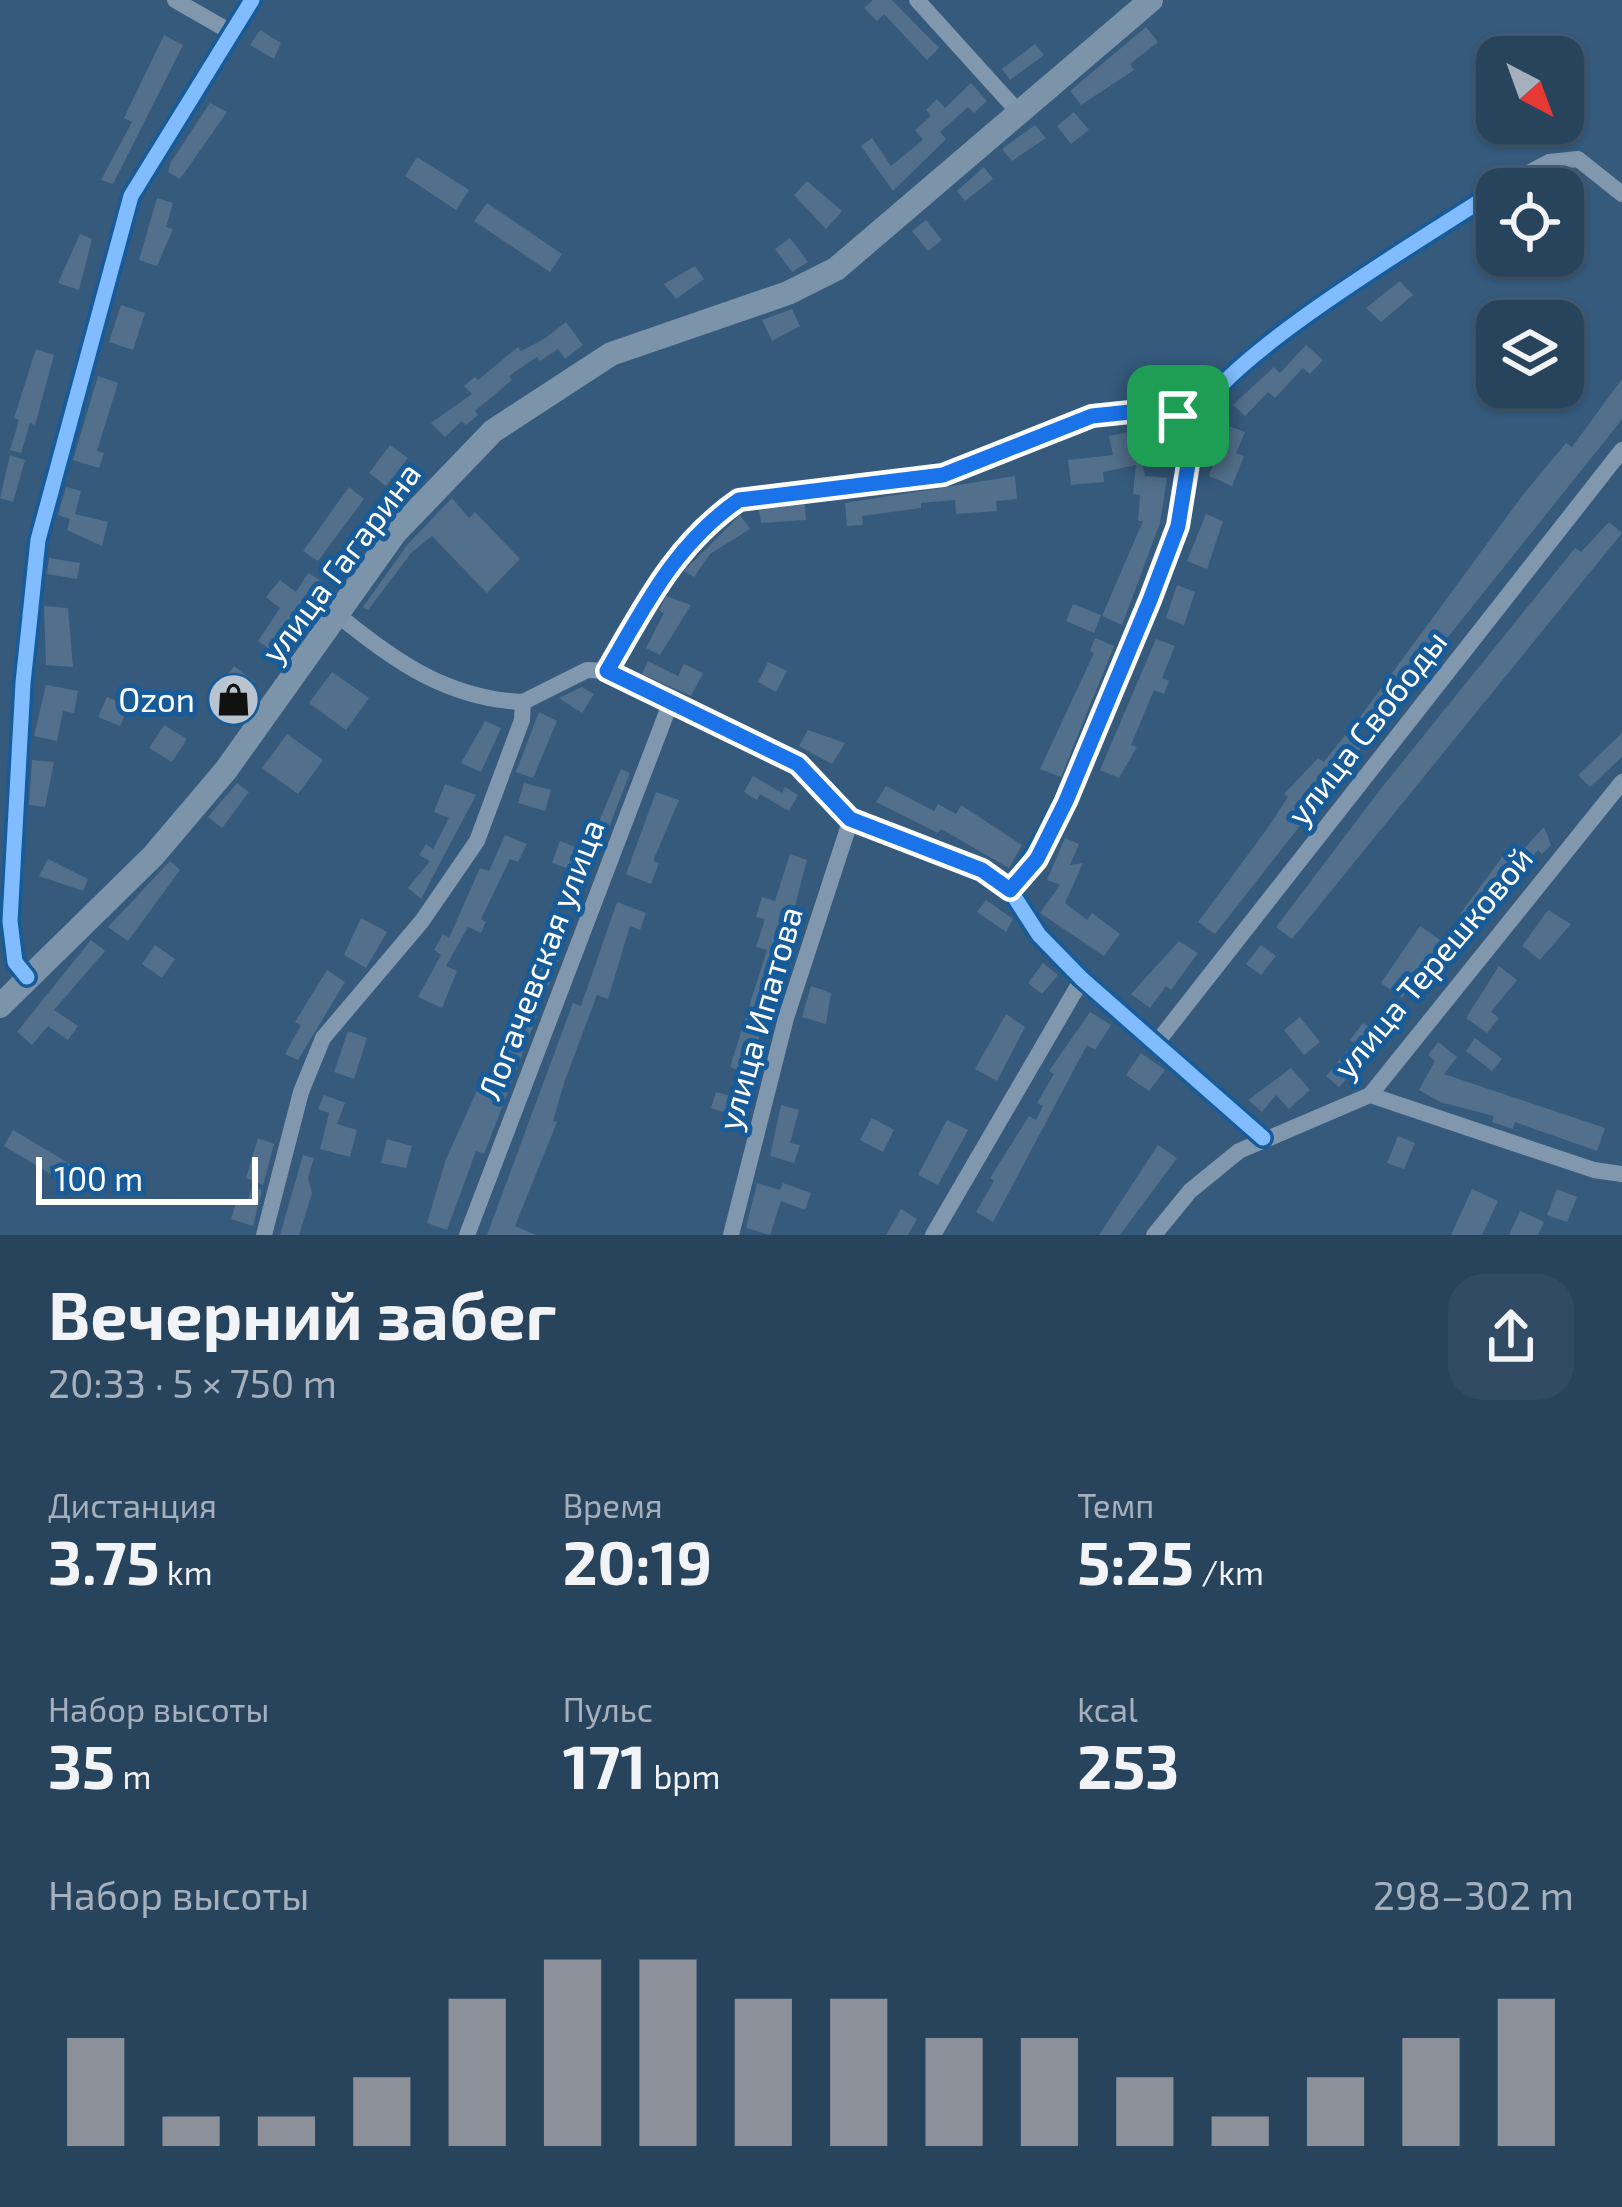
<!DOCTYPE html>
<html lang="ru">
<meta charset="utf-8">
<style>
body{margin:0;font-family:"Exo 2",sans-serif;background:#304b63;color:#f1f3f6;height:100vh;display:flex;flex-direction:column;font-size:45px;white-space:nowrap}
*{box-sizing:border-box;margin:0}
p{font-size:39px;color:#a5b0bc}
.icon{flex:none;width:66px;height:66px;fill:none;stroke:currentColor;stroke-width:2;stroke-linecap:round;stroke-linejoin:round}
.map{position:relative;height:1235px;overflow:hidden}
.details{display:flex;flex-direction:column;background:#28445d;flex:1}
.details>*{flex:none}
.needle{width:78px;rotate:139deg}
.fabs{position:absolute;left:1476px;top:36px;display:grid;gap:24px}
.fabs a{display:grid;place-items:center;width:108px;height:108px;border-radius:24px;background:#28445d;box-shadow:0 3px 9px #0004,0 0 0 3px #445c72;font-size:60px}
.scale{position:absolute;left:36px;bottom:30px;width:222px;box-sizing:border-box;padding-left:12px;border:6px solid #fff;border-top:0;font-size:33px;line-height:42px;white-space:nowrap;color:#fff;-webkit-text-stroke:9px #185b99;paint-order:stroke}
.pin{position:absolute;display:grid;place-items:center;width:102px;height:102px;color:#fff;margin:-51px;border-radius:24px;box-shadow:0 6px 18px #0006}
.round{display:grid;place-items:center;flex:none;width:126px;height:126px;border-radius:36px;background:#304b63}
.summary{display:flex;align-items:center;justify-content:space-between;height:204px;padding:0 48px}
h1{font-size:66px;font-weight:700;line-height:90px}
.figures{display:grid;grid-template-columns:repeat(3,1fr);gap:18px;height:204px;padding:12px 48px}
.figures div{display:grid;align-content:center}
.figures b{font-size:60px;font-weight:700}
.figures small{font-size:33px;font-weight:400}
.figures p{font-size:33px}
.chart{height:336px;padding:24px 48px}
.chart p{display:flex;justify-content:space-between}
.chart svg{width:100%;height:216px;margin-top:12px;stroke:#8c9099;stroke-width:6}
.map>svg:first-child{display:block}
.building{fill:#52708b}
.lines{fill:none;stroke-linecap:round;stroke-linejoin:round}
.street{stroke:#8097ae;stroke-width:16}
.secondary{stroke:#7b94aa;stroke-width:24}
.cycleway-casing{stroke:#185b99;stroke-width:22}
.cycleway{stroke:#80bcff;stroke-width:15}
.route-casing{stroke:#fff;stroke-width:24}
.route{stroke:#1a73e8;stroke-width:15}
.labels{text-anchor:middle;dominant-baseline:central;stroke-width:10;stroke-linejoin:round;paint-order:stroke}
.street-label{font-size:33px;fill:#fff;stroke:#185b99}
.poi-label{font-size:33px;fill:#fff;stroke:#185b99;text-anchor:end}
</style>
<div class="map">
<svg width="1622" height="1235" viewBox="0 0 1622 1235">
<rect width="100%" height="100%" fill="#355a7c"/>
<g class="building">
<polygon points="873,0 892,0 939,48 927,60 884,14 877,21 864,8"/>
<polygon points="1146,27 1158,42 1130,64 1134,70 1081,105 1070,91"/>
<polygon points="260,30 281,43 274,59 250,45"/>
<polygon points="164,35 183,45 113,184 101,180 132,122 124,118"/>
<polygon points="1035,44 1044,55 1010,80 1002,69"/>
<polygon points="971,83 987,101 974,113 968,107 940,132 946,139 893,191 861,146 872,138 891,166 923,140 915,130 931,116 926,110 937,99 945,108"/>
<polygon points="210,103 227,112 180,179 168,172 171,162"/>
<polygon points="1074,112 1089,130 1071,144 1057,126"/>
<polygon points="1035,125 1046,138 1012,161 1002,149"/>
<polygon points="417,157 469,190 456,210 405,176"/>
<polygon points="984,167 993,179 965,201 957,191"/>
<polygon points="807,181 842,211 826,229 794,195"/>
<polygon points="157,198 173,203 166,227 173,229 157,266 139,260"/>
<polygon points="487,203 562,254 550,272 474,221"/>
<polygon points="926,220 942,240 928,251 912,231"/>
<polygon points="80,234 92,239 79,290 58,283"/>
<polygon points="790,238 808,262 792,272 775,249"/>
<polygon points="695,266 704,279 676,299 664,284"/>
<polygon points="1400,281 1413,295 1381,322 1366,308"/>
<polygon points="121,305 145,313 133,350 109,342"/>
<polygon points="792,309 800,326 772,341 762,320"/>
<polygon points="566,322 583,345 565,359 558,349 540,361 537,357 509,376 512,380 475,411 478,415 466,425 462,421 445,437 431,423 472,394 464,386 475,377 478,380 518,347 521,351 544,339"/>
<polygon points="1306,345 1323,360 1310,374 1303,368 1275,398 1268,392 1245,416 1233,405 1274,367 1280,373"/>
<polygon points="36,349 54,355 35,425 30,423 21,453 10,450 19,420 14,418"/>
<polygon points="98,376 118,383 97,451 104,453 99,468 73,460"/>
<polygon points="1622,379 1622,419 1616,427 1375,728 1360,717 1522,496 1566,443 1572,447"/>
<polygon points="1226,425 1245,432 1236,453 1244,456 1232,486 1209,476"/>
<polygon points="1136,431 1137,438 1168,440 1167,454 1140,452 1145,476 1167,478 1160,523 1122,625 1102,616 1143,521 1138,521 1140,495 1133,494 1136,465 1103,472 1104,482 1071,485 1068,460 1113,455 1109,436"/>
<polygon points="390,445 408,458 386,486 369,473"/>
<polygon points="10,455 25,460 13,502 0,498"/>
<polygon points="1015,476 1017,499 996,501 997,511 956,514 955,500 921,503 921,508 862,516 863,525 847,526 845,503"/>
<polygon points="66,487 81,491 75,514 108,522 102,546 67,530 70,519 58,515"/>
<polygon points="349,487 364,499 318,561 303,551"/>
<polygon points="452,498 469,518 475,512 520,559 487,593 432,536 412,552 368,610 363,607 408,544"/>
<polygon points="805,504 806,520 761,523 759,510"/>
<polygon points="1206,514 1223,521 1207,569 1187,561"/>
<polygon points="740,515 750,529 710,554 694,577 684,571"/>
<polygon points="1609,522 1622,533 1292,939 1276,927 1383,786 1575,548 1581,552"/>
<polygon points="49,558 80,563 77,579 47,574"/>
<polygon points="308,573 325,583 277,654 258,641 280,608 266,597 280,580 296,592"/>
<polygon points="1177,585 1195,592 1184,625 1166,618"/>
<polygon points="666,596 691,605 660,655 646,648 664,613 659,611"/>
<polygon points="1073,604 1101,615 1094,633 1066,621"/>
<polygon points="44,606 68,608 73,667 46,665"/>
<polygon points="1095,638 1114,646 1061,777 1040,769 1094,653 1090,651"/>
<polygon points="1156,639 1175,646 1162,678 1169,681 1164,694 1154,690 1131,745 1137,747 1119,778 1100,770"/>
<polygon points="648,661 678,676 684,664 703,673 691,696 642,674"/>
<polygon points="768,662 787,671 776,692 758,682"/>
<polygon points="234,666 255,682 231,715 209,699"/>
<polygon points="332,672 369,698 346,730 309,703"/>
<polygon points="46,685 78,691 74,713 63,711 57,741 34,736"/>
<polygon points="582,687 594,694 582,713 559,698"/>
<polygon points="107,697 129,706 120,726 98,717"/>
<polygon points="539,712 557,721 533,778 516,772"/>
<polygon points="485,721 501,728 481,772 461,763"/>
<polygon points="164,725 187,739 172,762 149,748"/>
<polygon points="808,730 845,743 832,764 799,746"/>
<polygon points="1622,733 1622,757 1590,787 1578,775"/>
<polygon points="287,734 323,760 298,794 262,768"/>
<polygon points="1345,735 1361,748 1215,934 1198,922 1267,829 1288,797 1284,794 1318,758 1324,762"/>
<polygon points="32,760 54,762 45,807 29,805"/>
<polygon points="621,769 630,773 606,835 595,831"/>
<polygon points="753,776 782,793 785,787 798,795 789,811 760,794 757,800 744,792"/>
<polygon points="237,783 249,792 222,828 208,817"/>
<polygon points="524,783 551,790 545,811 518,803"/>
<polygon points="445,784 476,795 421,899 408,888 430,861 419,855 426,844 433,849 449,818 434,812"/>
<polygon points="886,786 934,811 938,804 956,814 961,805 1022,845 1009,868 941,829 938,833 876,802"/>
<polygon points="656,792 679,800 653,861 659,863 651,884 626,874"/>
<polygon points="1544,827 1551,845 1542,854 1538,850 1475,925 1460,914 1509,848 1518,855"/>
<polygon points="505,835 527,844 518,862 510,859 481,919 486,922 481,933 468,927 446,966 457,971 442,1008 418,997 441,955 434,950 443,934 449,938 480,868 489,871"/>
<polygon points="1065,838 1079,844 1070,865 1083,863 1065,903 1087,920 1092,913 1120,934 1104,956 1040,913 1060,885 1047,880"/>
<polygon points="560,841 586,851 578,872 552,863"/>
<polygon points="790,854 807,860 785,943 789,945 770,993 750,1074 730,1067 767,950 756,947 765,919 756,917 762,897 775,901"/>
<polygon points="48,859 88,879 83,891 39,876"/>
<polygon points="170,861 180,870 128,941 108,927"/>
<polygon points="986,900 1013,919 1006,932 977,912"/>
<polygon points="617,902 646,913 640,930 630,926 608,999 597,995 564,1083 553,1121 557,1122 515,1226 536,1235 487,1235 573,1003 581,1006"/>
<polygon points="1548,910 1571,924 1540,960 1522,946"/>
<polygon points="361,918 387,932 366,968 344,955"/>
<polygon points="1420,926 1443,942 1402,998 1381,983"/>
<polygon points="555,930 568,935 484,1154 476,1151 447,1230 427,1223 446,1159 480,1084 492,1089 508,1036"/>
<polygon points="91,940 105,951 54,1010 78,1026 68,1040 48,1026 32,1045 17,1032"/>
<polygon points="1179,941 1198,953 1171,990 1166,986 1150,1008 1131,994"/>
<polygon points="155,945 175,959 162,978 142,964"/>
<polygon points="1261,945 1276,956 1261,975 1246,964"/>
<polygon points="1043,963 1058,975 1042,994 1028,983"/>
<polygon points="1499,966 1517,980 1491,1012 1499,1018 1487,1033 1466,1018"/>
<polygon points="327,970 345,982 298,1060 285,1054 301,1025 295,1022"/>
<polygon points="811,986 831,993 826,1024 802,1017"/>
<polygon points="1090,1012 1111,1025 1095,1050 1087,1045 993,1222 976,1212 994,1181 990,1178 1029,1116 1036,1120 1043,1106 1037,1103 1054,1074 1049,1071"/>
<polygon points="1006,1014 1025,1027 997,1081 975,1069"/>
<polygon points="1300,1017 1320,1042 1304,1055 1284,1030"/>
<polygon points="1363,1023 1384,1038 1339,1087 1326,1076 1354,1043 1350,1040"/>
<polygon points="348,1031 367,1038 354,1079 334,1072"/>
<polygon points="1475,1038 1502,1059 1492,1071 1466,1051"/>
<polygon points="1438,1042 1457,1057 1444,1074 1605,1128 1597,1151 1515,1122 1513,1129 1492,1122 1494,1116 1440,1102 1419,1090 1435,1061 1428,1055"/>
<polygon points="1141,1053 1165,1070 1149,1091 1126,1075"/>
<polygon points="1291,1068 1310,1090 1289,1109 1276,1095 1262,1112 1248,1100"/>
<polygon points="716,1092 742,1099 736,1116 711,1108"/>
<polygon points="324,1095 345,1103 337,1124 357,1130 350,1157 320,1149 329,1113 318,1109"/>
<polygon points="781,1105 799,1110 790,1143 800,1145 794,1163 770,1156"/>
<polygon points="872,1118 894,1130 883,1152 860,1140"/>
<polygon points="947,1120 968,1130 938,1185 918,1175"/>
<polygon points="13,1130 92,1177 82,1193 4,1146"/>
<polygon points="1398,1136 1415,1143 1404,1169 1387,1163"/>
<polygon points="258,1138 274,1144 263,1185 246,1178"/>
<polygon points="387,1139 412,1146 406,1168 381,1163"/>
<polygon points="1158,1145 1177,1158 1120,1235 1099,1235"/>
<polygon points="303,1155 314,1158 308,1178 312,1193 299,1235 280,1235"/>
<polygon points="757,1183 780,1190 783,1183 811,1193 805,1210 781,1201 770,1235 746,1228"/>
<polygon points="252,1187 262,1190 253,1226 231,1219 237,1200 247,1203"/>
<polygon points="1472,1189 1498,1201 1482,1235 1451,1235"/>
<polygon points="1557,1189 1577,1197 1567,1222 1547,1215"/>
<polygon points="901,1209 917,1219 908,1235 886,1235"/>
<polygon points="1520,1211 1544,1222 1538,1235 1509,1235"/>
</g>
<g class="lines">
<g class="street">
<polyline points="175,0 229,31"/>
<polyline points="917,0 1021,115"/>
<polyline points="1498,189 1549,162 1578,159 1622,194"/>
<path d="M 338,615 C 394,661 448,699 523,702"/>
<polyline points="607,671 798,764 851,819 982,870 1010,890 1039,935 1082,979 1263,1138"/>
<path d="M 523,702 L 587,670 L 607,671 C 645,606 675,543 739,500 C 805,488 874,488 940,475 C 1032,458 1093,388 1195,421"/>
<path d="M 1010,890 C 1062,818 1086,753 1120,672 C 1140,625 1163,577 1177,528 C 1187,494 1181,452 1195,420 C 1224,355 1431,234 1497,190"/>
<polyline points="27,977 15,962 10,921 23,683 38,540 131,196 252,0"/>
<polyline points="1158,1041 1622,450"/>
<polyline points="1370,1095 1594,1170 1622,1174"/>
<polyline points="264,1235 301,1092 323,1038 422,921 477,841 522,720 523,702"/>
<polyline points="467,1235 670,704"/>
<polyline points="731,1235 786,1018 851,819"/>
<polyline points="933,1235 1082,979"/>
<polyline points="1154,1235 1190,1191 1239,1151 1370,1095 1622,782"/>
</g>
<polyline class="secondary" points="0,1006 153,856 226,770 395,533 493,431 611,354 788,293 836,269 1151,0"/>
<defs>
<g id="cycleway">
<polyline points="607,671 798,764 851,819 982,870 1010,890 1039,935 1082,979 1263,1138"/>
<path d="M 1010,890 C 1062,818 1086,753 1120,672 C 1140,625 1163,577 1177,528 C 1187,494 1181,452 1195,420 C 1224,355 1431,234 1497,190"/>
<polyline points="27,977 15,962 10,921 23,683 38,540 131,196 252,0"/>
</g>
</defs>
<use href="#cycleway" class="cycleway-casing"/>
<use href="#cycleway" class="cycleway"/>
</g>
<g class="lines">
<defs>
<path id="route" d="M 1130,412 L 1195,421 L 1178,526 L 1150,600 L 1066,801 L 1037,859 L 1010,890 L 982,870 L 850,819 L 798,764 L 607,671 C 645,606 675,544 739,500 L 943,475 L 1092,416 Z"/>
</defs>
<use href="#route" class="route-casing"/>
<use href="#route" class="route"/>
</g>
<defs>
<symbol id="shop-disc" viewBox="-11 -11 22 22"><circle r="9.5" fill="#b8c5d1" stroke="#185b99"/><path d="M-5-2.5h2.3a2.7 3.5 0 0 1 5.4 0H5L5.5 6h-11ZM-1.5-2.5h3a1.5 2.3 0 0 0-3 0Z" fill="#111"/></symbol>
</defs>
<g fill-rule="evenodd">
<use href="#shop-disc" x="204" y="670" width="59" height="59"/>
</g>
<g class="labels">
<g class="street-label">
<text transform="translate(340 562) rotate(-53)">улица Гагарина</text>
<text transform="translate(1366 727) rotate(-52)">улица Свободы</text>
<text transform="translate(540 959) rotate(-69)">Логачевская улица</text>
<text transform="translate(1432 962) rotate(-50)">улица Терешковой</text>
<text transform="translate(759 1018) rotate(-74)">улица Ипатова</text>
</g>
<g class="poi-label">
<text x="195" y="699">Ozon</text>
</g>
</g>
</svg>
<div class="fabs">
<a><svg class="needle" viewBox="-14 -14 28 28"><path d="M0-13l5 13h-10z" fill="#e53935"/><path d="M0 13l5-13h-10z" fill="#a5b0bc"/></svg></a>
<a><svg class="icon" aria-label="locate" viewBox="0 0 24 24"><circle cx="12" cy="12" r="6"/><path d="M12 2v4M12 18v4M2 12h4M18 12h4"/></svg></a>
<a><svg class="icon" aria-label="layers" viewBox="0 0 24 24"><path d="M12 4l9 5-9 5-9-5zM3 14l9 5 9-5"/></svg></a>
</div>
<div class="scale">100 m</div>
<div class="pin" style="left:1178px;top:416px;background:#1e9e55"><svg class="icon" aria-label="arrive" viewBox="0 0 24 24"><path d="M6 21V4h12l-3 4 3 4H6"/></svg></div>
</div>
<section class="details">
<div class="summary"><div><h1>Вечерний забег</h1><p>20:33 · 5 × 750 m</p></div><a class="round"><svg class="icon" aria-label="share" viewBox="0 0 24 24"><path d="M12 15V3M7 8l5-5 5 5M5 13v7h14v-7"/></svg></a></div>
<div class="figures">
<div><p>Дистанция</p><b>3.75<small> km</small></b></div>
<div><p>Время</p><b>20:19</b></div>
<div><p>Темп</p><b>5:25<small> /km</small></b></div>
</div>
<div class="figures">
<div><p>Набор высоты</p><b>35<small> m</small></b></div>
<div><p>Пульс</p><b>171<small> bpm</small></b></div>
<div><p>kcal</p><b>253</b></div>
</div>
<div class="chart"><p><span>Набор высоты</span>298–302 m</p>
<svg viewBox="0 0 160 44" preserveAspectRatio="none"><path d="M5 44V22M15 44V38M25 44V38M35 44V30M45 44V14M55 44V6M65 44V6M75 44V14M85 44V14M95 44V22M105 44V22M115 44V30M125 44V38M135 44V30M145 44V22M155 44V14"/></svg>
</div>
</section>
